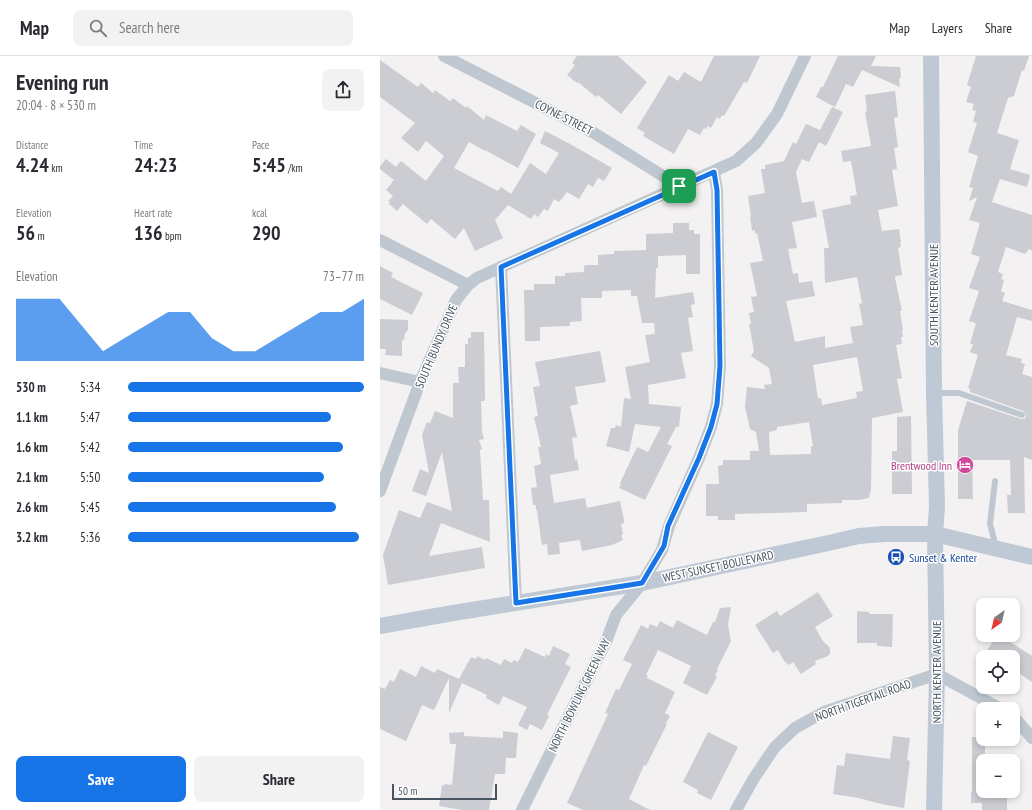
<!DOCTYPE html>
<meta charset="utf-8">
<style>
body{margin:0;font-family:"PT Sans Narrow",sans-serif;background:#f2f2f3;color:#2b2b33;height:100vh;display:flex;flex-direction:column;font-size:15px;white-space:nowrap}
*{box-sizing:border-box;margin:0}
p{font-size:13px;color:#7c7c81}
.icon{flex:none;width:22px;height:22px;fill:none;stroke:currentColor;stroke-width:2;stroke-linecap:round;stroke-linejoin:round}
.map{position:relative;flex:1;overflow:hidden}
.drawer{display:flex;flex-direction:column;background:#fff;width:380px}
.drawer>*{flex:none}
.needle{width:26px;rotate:214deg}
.tools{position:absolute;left:596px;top:542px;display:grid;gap:8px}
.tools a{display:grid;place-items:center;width:44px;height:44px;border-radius:8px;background:#fff;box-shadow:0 2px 6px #0003;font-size:20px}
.scale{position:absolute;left:12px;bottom:10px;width:105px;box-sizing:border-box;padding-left:4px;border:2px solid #48545f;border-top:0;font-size:11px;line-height:14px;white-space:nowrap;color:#48545f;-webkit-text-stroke:3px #fff;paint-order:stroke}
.pin{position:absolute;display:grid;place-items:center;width:34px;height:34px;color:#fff;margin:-17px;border-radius:8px;box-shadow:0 2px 6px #0006}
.round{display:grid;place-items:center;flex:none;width:42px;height:42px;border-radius:8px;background:#f2f2f3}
.overview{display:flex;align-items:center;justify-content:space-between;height:68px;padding:0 16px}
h1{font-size:22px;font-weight:800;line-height:30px}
.stats{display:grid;grid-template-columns:repeat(3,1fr);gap:6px;height:68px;padding:4px 16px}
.stats div{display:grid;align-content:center}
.stats b{font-size:20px;font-weight:800}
.stats small{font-size:11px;font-weight:400}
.stats p{font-size:11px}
.chart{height:112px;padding:8px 16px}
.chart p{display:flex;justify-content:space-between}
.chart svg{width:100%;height:72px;margin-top:4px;fill:#1775e7;opacity:.7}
.button{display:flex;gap:8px;margin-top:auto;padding:8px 16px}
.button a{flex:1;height:46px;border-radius:8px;background:#1775e7;color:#fff;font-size:16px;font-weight:800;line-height:46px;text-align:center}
.button a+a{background:#f2f2f3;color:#2b2b33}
ul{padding:0 16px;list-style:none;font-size:13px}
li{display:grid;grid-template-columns:64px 48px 1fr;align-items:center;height:30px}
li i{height:10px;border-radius:5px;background:#1775e7}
header{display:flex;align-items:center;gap:24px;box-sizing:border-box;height:56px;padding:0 20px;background:#fff;border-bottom:1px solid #e1e1e2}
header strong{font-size:19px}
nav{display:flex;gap:22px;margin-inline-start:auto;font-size:14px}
.search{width:280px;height:36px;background:#f2f2f3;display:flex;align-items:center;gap:10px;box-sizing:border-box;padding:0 14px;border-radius:8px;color:#7c7c81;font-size:15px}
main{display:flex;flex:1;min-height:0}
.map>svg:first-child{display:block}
.building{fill:#cbcdd3;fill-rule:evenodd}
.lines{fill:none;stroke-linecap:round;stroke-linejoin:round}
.lane{stroke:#bfc8d0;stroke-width:6}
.street{stroke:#bfc8d0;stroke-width:12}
.secondary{stroke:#bfc9d5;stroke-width:16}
.route-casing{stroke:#fff;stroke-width:8}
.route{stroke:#1775e7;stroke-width:5}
.labels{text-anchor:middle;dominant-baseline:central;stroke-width:3;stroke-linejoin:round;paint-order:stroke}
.street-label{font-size:12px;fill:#48545f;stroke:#fff}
.hotel-label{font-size:12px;fill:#b23c85;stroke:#fff;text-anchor:end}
.transit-label{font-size:12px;fill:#164399;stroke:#fff;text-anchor:start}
</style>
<header>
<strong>Map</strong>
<div class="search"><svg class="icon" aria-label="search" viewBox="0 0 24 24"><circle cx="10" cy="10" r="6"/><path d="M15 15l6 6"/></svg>Search here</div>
<nav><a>Map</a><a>Layers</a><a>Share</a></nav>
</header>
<main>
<section class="drawer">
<div class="overview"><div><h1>Evening run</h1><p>20:04 · 8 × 530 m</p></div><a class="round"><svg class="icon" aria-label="share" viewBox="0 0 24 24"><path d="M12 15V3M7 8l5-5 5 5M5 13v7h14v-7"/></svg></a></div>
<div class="stats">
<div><p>Distance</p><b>4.24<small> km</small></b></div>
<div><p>Time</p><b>24:23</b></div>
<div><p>Pace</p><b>5:45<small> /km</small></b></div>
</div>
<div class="stats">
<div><p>Elevation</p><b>56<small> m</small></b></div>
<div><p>Heart rate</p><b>136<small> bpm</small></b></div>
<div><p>kcal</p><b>290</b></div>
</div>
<div class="chart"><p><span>Elevation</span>73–77 m</p>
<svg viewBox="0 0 160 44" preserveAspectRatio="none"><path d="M0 44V6L10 6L20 6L30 22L40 38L50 30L60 22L70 14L80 14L90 30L100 38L110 38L120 30L130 22L140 14L150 14L160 6V44z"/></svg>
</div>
<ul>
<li><b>530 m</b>5:34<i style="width:100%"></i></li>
<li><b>1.1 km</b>5:47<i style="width:86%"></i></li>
<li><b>1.6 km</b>5:42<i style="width:91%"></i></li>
<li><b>2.1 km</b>5:50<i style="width:83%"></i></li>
<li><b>2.6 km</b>5:45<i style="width:88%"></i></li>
<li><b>3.2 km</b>5:36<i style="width:98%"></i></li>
</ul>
<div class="button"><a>Save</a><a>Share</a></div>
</section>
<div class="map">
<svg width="652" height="754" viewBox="0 0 652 754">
<rect width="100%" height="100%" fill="#f3f1f1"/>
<g class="building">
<polygon points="197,0 238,0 267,26 241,58 218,39 216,41 198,26 197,27 187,19 195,9 192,7"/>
<polygon points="334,0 380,0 367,27 364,26 344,60 342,59 340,63 337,61 331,72 328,70 326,73 324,72 320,79 308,73 294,98 263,80 265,77 257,72 289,19 298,25 304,16 321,26"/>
<polygon points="458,0 496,0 491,10 520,11 521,22 519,22 520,31 482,14 473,31 466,28 455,51 436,41 441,31 443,31"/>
<polygon points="596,0 649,0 644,15 642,14 634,40 628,42 617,77 639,84 630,113 650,119 647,131 620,123 612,146 652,159 652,195 649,193 645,198 626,191 618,216 623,218 621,223 624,224 621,235 625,237 622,245 652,254 652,265 637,261 626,299 642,303 641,307 645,308 642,318 652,321 652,404 644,401 645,457 628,457 627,439 631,439 630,404 592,404 593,443 578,443 578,374 587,345 641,363 645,363 646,359 643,355 590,336 590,333 588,332 598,299 590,296 593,288 590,288 596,267 589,265 599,235 589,232 600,201 591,198 600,167 589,164 597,141 589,145 593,132 589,131 598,100 588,96 597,67 593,66 596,55 592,54 594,48 586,46 591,31 587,29"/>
<polygon points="0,4 38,31 41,27 53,37 55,34 70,45 73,42 86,52 87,50 104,64 106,59 137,75 141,69 156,78 138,112 105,94 105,95 89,86 74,112 118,135 121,131 131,138 150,107 166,118 179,97 160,87 165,75 192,89 232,112 224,125 218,122 213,131 208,128 199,143 187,136 179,146 174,143 168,155 164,153 158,161 154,158 151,163 128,149 115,164 123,182 95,195 84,172 75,183 51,163 47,168 23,148 17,155 9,148 10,146 8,145 13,140 6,134 14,124 0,113 0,110 6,103 16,111 21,105 46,125 64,100 46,85 38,96 21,82 35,67 0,41"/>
<path d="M 515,35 L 518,61 L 514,62 L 518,91 L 514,92 L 517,113 L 512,114 L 518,150 L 498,154 L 502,175 L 519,173 L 521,186 L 520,186 L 521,191 L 518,192 L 522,219 L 516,220 L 515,222 L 522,255 L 520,255 L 523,274 L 522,275 L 523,281 L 521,281 L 522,288 L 516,289 L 522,322 L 517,323 L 523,356 L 492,362 L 491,436 L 490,436 L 489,442 L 478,444 L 462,444 L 462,447 L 427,448 L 427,456 L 355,458 L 355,464 L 338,464 L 338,460 L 326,460 L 326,428 L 339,428 L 338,410 L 343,409 L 343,404 L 370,404 L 370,395 L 379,395 L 376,376 L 370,373 L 365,351 L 367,331 L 385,333 L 384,329 L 392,328 L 389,312 L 371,300 L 374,295 L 369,268 L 371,268 L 369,257 L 374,256 L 371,241 L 377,240 L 370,207 L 383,205 L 377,177 L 375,178 L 375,174 L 372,175 L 370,161 L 371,161 L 368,140 L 385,137 L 381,113 L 385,113 L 385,109 L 404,105 L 413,86 L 416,88 L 426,68 L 440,74 L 452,51 L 463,56 L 446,90 L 439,86 L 429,106 L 422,103 L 416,116 L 422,147 L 434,145 L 437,161 L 412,166 L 417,192 L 408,193 L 413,218 L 418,217 L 419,227 L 432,225 L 435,240 L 406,245 L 415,286 L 445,280 L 445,292 L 473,287 L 470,271 L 483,269 L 479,248 L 482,247 L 477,221 L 445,227 L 444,192 L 449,192 L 442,154 L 471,148 L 470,140 L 477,139 L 471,105 L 463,106 L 461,95 L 491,90 L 485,56 L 487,55 L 485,39 ZM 477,301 L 483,335 L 476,336 L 477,342 L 442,349 L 441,342 L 438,343 L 433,309 ZM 429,366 L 433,390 L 431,390 L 431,398 L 390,399 L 389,376 L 397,374 L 397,371 Z"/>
<polygon points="293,167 309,167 309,174 314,174 314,178 320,178 320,218 306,218 306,199 278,200 278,212 276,212 275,242 313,236 315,248 311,249 313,261 308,262 313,295 301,297 306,322 268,329 269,348 301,351 299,371 296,371 287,388 292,390 265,444 239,432 241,428 240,427 257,391 268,396 281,371 255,368 249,396 226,390 231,372 235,372 236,369 241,371 244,342 251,343 245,311 270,306 265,279 275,278 274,267 262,267 257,240 251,240 251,234 222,235 222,242 201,242 202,265 190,266 190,270 160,271 160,285 145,285 144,234 154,234 154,228 175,228 175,220 185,220 185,217 204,216 204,210 206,209 218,209 218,199 234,198 234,195 266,194 266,178 293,177"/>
<polygon points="0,210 13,217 11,221 43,237 32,259 0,243"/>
<polygon points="0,263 28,264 28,274 25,277 24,284 22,284 22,300 5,299 6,293 0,293"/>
<polygon points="91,276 104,276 105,343 104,345 101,345 102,376 104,383 99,384 102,393 100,394 103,444 109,444 110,486 61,467 49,500 102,491 105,512 8,529 3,499 19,454 40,462 47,446 72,455 62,396 46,440 32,435 40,413 49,417 42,379 47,366 50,367 55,355 73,362 73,327 79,327 78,311 85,311 85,288 88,288 88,282 91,282"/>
<polygon points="220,295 226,326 195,331 198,348 190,350 197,381 192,382 195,404 197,403 199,414 170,419 174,447 205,442 207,452 240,445 244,464 244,467 241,468 243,478 241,479 243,484 232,489 202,495 200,485 199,484 179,487 180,498 168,499 167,488 162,489 161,484 157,454 156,454 156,449 153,449 151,432 157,431 154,410 161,408 158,391 161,391 154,361 158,360 153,331 160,330 155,306"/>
<polygon points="531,360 532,438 512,438 512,395 517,395 517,361"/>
<polygon points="438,536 453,560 435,571 443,585 450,592 450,598 448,600 435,605 436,608 421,618 413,606 409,609 404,605 398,594 393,597 375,569 397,555 400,560"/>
<polygon points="351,551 348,569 351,585 337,613 338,613 335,620 337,621 327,639 303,627 311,610 278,594 266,619 268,620 267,622 295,636 285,657 290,660 286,667 287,668 266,710 264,709 249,743 270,754 203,754 187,747 228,658 225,657 236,633 239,634 252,608 243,604 261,569 268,573 270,568 277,571 280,565 293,572 297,564 327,579 333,566 335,566 340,552"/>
<polygon points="477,555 489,556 489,558 513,558 512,591 497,590 497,587 477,587"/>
<polygon points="617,579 619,579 652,600 652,626 633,613 633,601 603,601"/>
<polygon points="173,590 190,598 185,608 191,611 167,659 169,660 162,674 150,668 147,674 138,669 147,651 123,640 119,649 106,642 107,639 82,627 69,657 69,622 54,654 42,649 26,685 0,673 0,631 5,633 10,624 14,626 20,613 36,621 41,610 55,617 57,613 79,623 91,601 96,603 97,600 105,604 106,602 121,609 124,603 132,607 134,604 138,606 145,592 165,601 166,598 169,600"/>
<polygon points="123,675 138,677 136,702 126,702 125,718 115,718 109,754 82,754 59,750 62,729 64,730 64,728 72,729 76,688 70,688 69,677 84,676 84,680 123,682"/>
<polygon points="328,676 358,691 331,744 317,737 318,734 303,726"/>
<polygon points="513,680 530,682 527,704 530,705 524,752 501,748 479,742 453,738 457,709 464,710 466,697 510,703"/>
<polygon points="592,681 603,681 603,683 605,683 605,705 603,705 603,735 627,735 627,754 602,754 602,747 591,747 591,736 592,736"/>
</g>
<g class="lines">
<g class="lane">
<polyline points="555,337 579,337 642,359"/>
<polyline points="615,425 610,468 616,491"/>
</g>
<g class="street">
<polyline points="64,0 214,77 299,130"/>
<polyline points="0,184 88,229"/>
<polyline points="121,211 136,547"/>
<polyline points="0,317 40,326"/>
<polyline points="0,435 40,326 76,244 88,229 97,222 356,105 376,87 397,58 425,0"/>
<polyline points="633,660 652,682"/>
<polyline points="142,754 227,583 236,559 262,527 282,494 289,470 319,402 331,371 337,348 340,311 337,134 334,116"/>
<polyline points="356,754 374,722 395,691 415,672 444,656 557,618 621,653"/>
</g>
<g class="secondary">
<polyline points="551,0 554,337 557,451 555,478 557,618 554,754"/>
<polyline points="0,570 73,557 262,527 453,486 479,480 504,478 555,478 652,501"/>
</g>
</g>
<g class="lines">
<defs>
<polygon id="route" points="334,116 337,134 340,310 337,348 331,371 319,402 288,470 284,490 262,527 136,547 121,211"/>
</defs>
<use href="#route" class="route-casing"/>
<use href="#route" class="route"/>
</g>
<defs>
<symbol id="hotel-disc" viewBox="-11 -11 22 22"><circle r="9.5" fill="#d1479c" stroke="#fff"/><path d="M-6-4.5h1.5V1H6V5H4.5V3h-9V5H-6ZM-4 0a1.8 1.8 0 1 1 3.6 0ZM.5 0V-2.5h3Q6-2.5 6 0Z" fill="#fff"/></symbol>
<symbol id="bus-disc" viewBox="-11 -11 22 22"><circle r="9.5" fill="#1a4fb4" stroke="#fff"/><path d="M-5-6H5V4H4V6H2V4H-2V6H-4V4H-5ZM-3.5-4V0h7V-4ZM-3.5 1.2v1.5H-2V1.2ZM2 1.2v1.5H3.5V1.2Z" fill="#fff"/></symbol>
</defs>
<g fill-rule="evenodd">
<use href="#hotel-disc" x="575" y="399" width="20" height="20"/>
<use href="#bus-disc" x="506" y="491" width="20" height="20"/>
</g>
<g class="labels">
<g class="street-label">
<text transform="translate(184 61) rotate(27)">COYNE STREET</text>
<text transform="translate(553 239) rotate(-90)">SOUTH KENTER AVENUE</text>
<text transform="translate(56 290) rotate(-67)">SOUTH BUNDY DRIVE</text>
<text transform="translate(338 510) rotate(-12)">WEST SUNSET BOULEVARD</text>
<text transform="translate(556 616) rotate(-90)">NORTH KENTER AVENUE</text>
<text transform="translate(199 639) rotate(-64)">NORTH BOWLING GREEN WAY</text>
<text transform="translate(483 644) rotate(-20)">NORTH TIGERTAIL ROAD</text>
</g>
<g class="hotel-label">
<text x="572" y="409">Brentwood Inn</text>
</g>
<g class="transit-label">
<text x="529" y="501">Sunset &amp; Kenter</text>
</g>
</g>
</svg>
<div class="tools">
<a><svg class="needle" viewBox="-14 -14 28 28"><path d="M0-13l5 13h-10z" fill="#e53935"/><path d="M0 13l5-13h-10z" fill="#7c7c81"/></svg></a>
<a><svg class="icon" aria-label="locate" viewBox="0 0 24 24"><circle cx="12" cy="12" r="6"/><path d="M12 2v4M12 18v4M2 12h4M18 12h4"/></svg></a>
<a>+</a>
<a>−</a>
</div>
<div class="scale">50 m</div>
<div class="pin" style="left:299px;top:130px;background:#1e9e55"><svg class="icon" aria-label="arrive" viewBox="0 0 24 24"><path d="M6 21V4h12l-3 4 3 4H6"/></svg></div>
</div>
</main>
